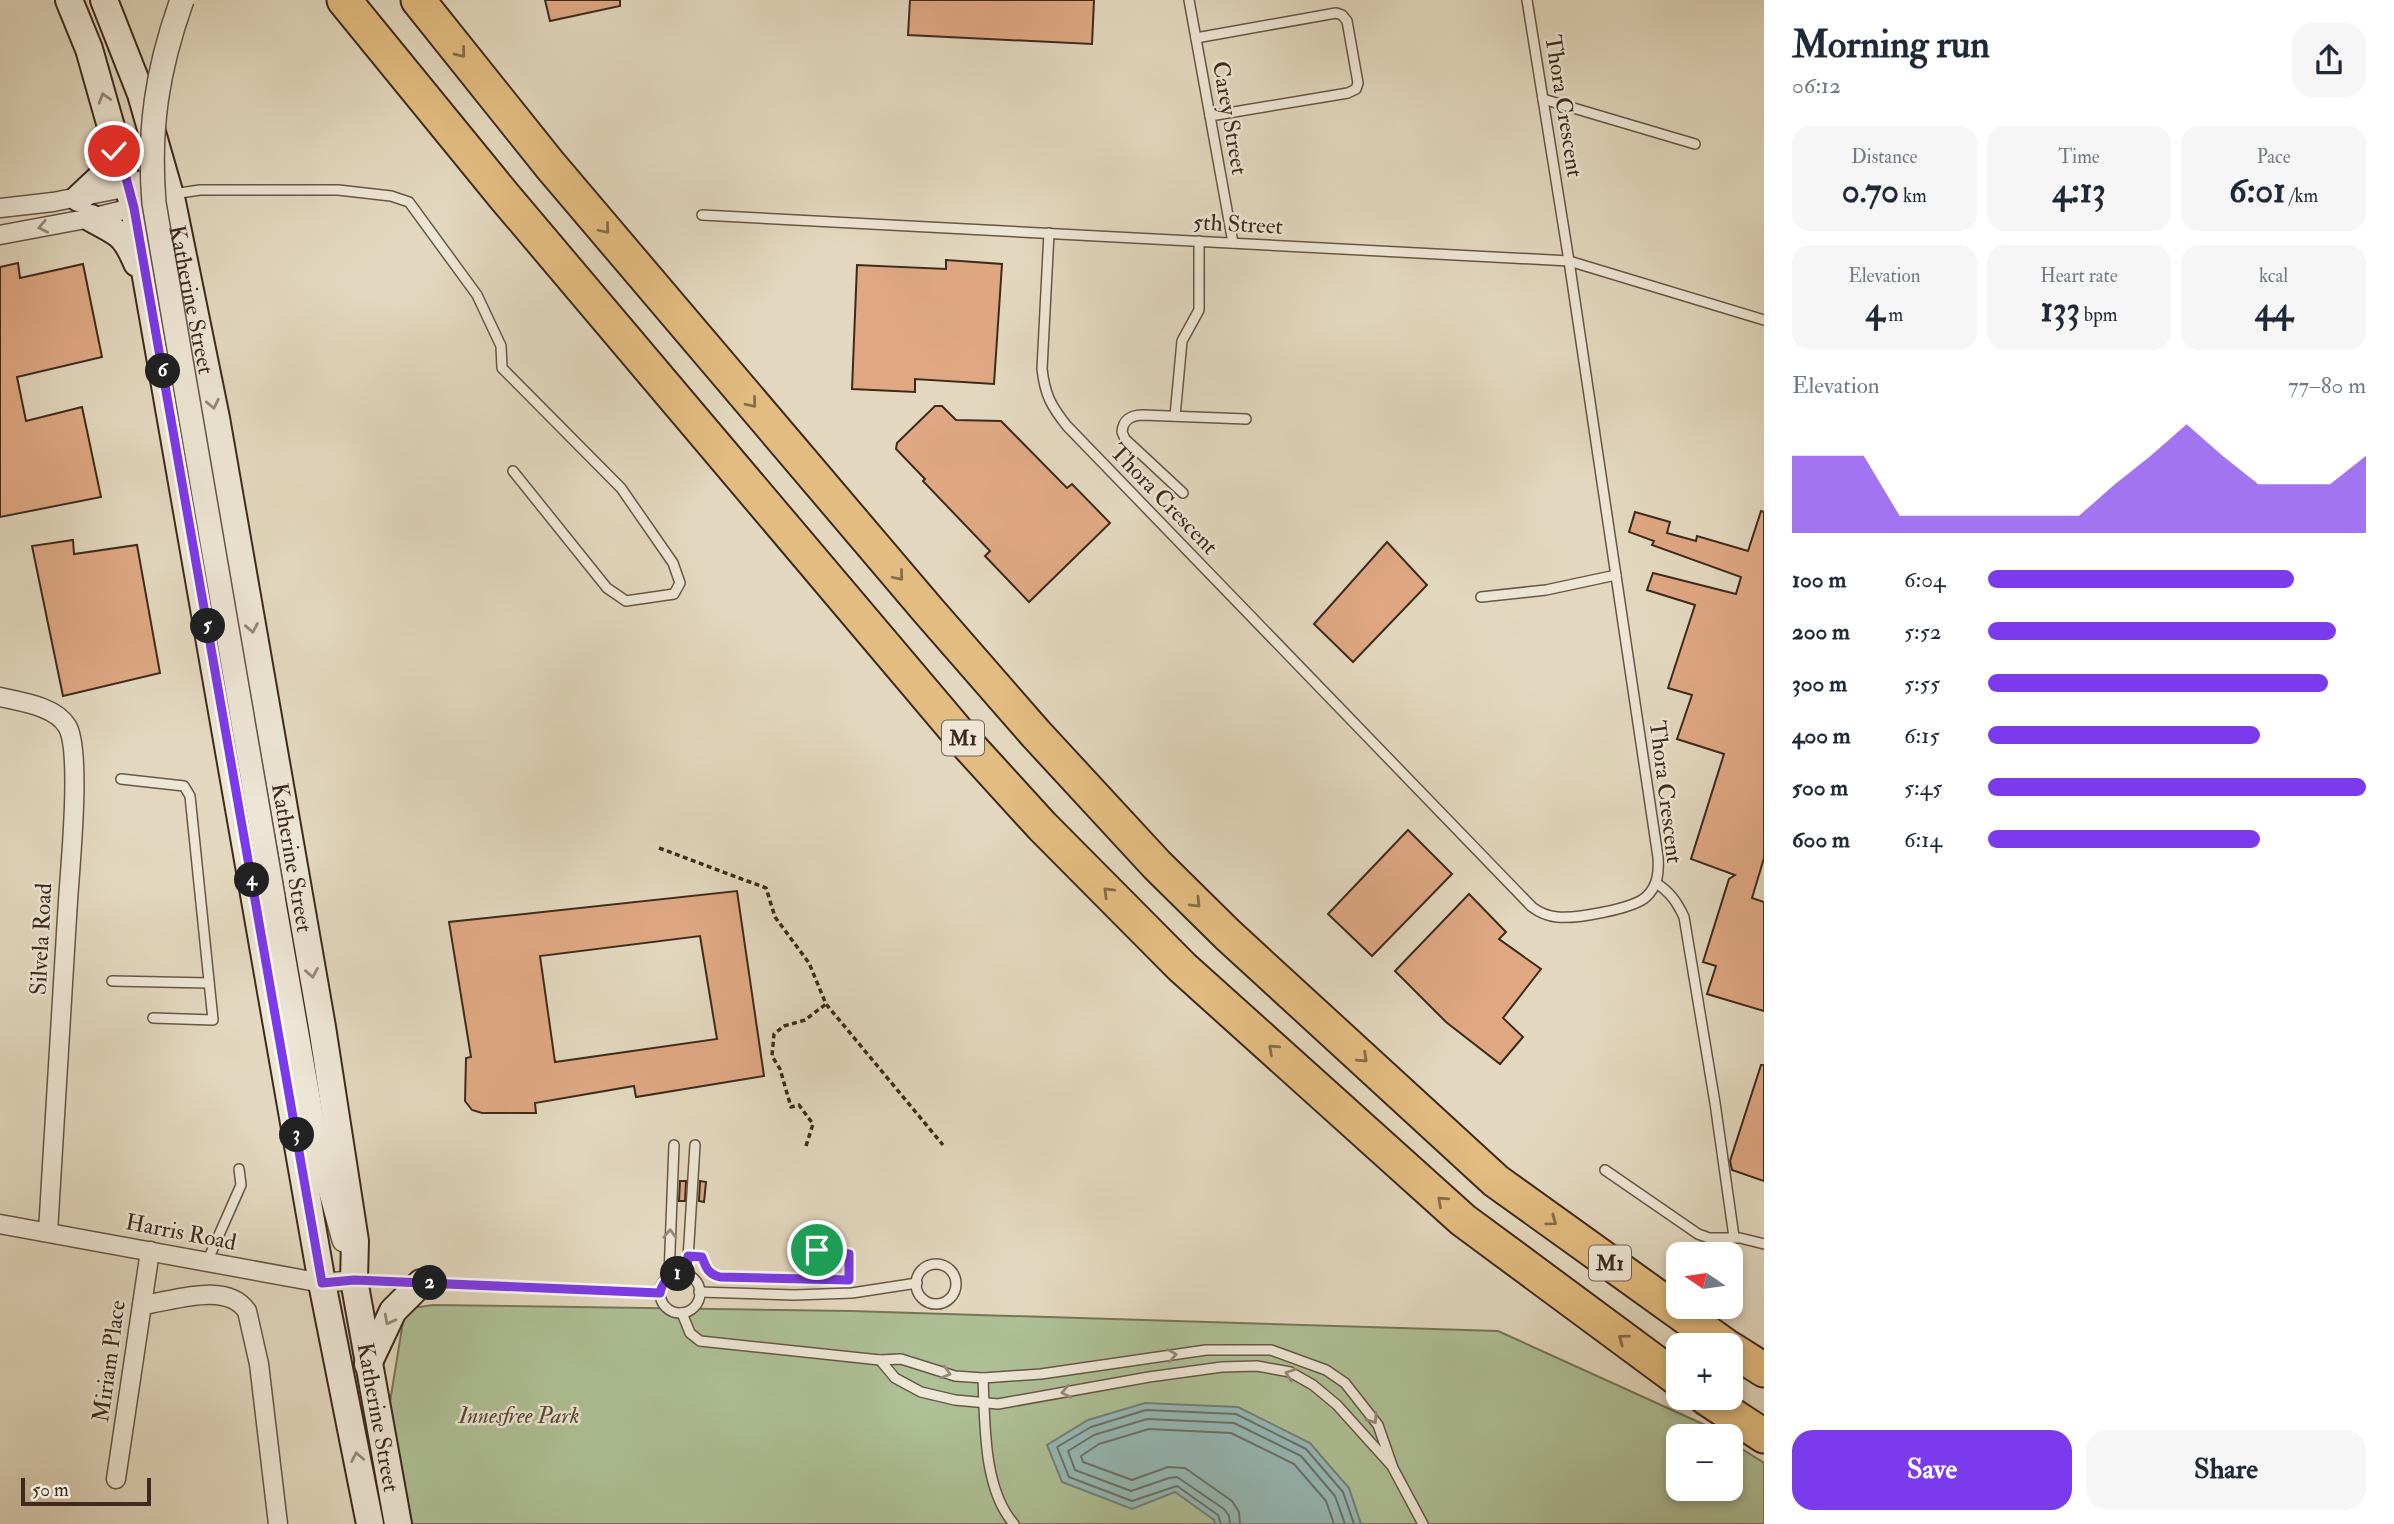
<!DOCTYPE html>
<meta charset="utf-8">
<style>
body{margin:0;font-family:"IM FELL Double Pica",serif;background:#f6f6f7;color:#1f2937;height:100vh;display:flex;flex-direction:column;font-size:26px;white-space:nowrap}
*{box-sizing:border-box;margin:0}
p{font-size:23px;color:#747a83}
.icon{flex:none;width:38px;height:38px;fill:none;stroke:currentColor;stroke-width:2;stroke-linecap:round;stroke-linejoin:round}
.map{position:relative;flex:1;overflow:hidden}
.drawer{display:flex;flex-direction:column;background:#fff;width:630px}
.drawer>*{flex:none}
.needle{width:46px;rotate:283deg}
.fabs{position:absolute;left:1666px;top:1242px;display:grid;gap:14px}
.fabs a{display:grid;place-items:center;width:77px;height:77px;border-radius:14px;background:#fff;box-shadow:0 4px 10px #0003;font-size:35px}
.scale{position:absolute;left:21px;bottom:18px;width:130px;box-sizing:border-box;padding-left:7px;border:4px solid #3e2a1c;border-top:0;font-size:19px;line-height:24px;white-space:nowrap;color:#3e2a1c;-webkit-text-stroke:5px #ede6d5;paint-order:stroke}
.pin{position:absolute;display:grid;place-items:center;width:60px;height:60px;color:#fff;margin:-30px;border:4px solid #fff;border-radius:50%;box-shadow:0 2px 7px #0007}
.km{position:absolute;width:35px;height:35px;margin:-18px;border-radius:50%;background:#222;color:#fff;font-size:19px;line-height:35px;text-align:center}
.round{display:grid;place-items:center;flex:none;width:74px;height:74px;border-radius:21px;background:#f6f6f7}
.headline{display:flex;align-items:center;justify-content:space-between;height:119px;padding:0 28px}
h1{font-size:38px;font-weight:700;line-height:52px}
.metrics{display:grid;grid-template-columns:repeat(3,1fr);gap:10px;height:119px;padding:7px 28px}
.metrics div{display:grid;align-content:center;border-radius:18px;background:#f6f6f7;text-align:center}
.metrics b{font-size:35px;font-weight:700}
.metrics small{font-size:19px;font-weight:400}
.metrics p{font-size:19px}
.chart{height:196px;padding:14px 28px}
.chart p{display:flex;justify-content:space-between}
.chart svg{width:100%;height:126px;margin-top:7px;fill:#7c3aed;opacity:.7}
.action{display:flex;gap:14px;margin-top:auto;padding:14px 28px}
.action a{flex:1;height:80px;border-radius:21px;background:#7c3aed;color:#fff;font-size:28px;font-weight:700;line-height:80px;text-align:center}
.action a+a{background:#f6f6f7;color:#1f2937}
ul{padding:0 28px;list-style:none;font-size:23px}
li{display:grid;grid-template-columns:112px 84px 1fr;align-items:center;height:52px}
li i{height:18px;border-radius:9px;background:#7c3aed}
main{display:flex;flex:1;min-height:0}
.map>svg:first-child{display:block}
.green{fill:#aec096;stroke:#767559;stroke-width:2}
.water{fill:#96b9b7;stroke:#738079;stroke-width:2}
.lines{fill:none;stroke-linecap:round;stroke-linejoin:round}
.shore{stroke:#6a726a;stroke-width:2}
.building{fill:#dfa883;stroke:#3e2a1c;stroke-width:2;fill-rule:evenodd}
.service-casing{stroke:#675645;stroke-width:12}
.minor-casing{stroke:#675645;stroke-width:21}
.tertiary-casing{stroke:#675645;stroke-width:26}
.secondary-casing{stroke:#3e2a1c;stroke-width:30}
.motorway-casing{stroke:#3e2a1c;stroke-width:37}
.path{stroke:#3e2a1c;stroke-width:3.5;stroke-dasharray:5 3.5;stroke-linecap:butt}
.service{stroke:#ede6d5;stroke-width:9}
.minor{stroke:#ede6d5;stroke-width:18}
.tertiary{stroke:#ede6d5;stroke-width:23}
.secondary{stroke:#ede6d5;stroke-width:26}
.motorway{stroke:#e2bc80;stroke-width:33}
.tertiary-bridge-casing{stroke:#675645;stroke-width:26;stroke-linecap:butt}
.tertiary-bridge{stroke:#ede6d5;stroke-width:23}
.oneway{stroke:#886c49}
.oneway2{stroke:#968878}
.route-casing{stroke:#fff;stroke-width:14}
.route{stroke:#7c3aed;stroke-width:9}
.labels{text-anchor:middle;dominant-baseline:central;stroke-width:5;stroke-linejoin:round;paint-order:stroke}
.shield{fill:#ede6d5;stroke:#726254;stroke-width:2}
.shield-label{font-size:21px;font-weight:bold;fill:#3e2a1c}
.street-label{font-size:23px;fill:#3e2a1c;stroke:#ede6d5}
.park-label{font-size:23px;font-style:italic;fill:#544834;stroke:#ede6d5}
</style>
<main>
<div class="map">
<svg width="1764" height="1524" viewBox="0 0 1764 1524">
<rect width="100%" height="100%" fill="#e3d8bf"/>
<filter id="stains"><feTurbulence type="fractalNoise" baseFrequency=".00286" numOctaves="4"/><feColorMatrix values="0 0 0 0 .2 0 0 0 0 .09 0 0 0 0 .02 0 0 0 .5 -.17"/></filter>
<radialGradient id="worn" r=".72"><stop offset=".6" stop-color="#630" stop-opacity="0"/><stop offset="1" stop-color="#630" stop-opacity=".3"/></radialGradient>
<polygon class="green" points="433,1305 851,1311 1498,1331 1705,1425 1723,1437 1678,1437 1678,1489 1731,1489 1731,1442 1764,1463 1764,1524 409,1524 390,1402 405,1309"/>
<polygon class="water" points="1145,1403 1238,1407 1310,1443 1349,1488 1361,1524 1215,1524 1214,1520 1175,1492 1132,1509 1062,1482 1047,1445 1088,1420"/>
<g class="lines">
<g class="shore">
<polyline points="1221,1524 1218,1515 1177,1486 1132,1501 1069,1477 1057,1447 1091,1427 1146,1410 1236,1414 1306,1449 1343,1492 1354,1524"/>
<polyline points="1230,1524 1229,1516 1224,1509 1177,1477 1169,1478 1131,1491 1075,1470 1068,1451 1094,1435 1147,1419 1234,1423 1301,1456 1335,1496 1345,1524"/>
<polyline points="1240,1524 1239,1512 1232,1501 1185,1468 1168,1467 1132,1480 1083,1462 1081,1456 1099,1444 1149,1429 1231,1433 1294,1464 1326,1501 1334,1524"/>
</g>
</g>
<g class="building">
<polygon points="545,0 620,0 620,6 550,21"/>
<polygon points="910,0 1094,0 1092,44 908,35"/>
<polygon points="946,260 1002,264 994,384 915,379 915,392 852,389 857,265 946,269"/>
<polygon points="18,263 20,278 83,264 102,357 17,377 26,421 82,407 101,497 0,517 0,267"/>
<polygon points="935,406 942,406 956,420 1001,421 1067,488 1072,484 1110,523 1029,602 985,556 990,551 923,481 925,479 896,449 897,443"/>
<polygon points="1761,511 1764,512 1764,858 1752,898 1764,902 1764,1011 1707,994 1716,966 1703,962 1729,879 1735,875 1691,859 1724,754 1677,739 1692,695 1668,688 1695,605 1647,590 1653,573 1736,594 1741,577 1652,545 1654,541 1629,532 1635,512 1670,522 1667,533 1696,541 1697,536 1748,551"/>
<polygon points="73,540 74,554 137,545 160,673 63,696 32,546"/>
<polygon points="1387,542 1427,585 1353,662 1314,624"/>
<polygon points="1408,830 1452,874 1372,956 1328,914"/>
<path d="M 737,891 L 764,1076 L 636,1097 L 634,1086 L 535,1103 L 536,1113 L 482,1113 L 472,1110 L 465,1101 L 466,1058 L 471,1057 L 449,922 ZM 700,936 L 717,1039 L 555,1062 L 540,956 Z"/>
<polygon points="1469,894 1506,932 1499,939 1541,969 1503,1018 1523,1037 1500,1064 1446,1022 1395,971"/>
<polygon points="1761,1065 1764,1065 1764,1181 1732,1170 1730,1161"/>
<polygon points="680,1181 686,1181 685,1201 679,1201"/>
<polygon points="700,1181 706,1182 704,1202 699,1201"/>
</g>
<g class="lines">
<defs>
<g id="service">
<polyline points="1189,0 1233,243"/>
<polyline points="1196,38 1336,13 1342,15 1347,21 1358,83 1356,89 1348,93 1210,116"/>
<polyline points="1543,99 1695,144"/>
<polyline points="173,194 200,190 338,190 391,196 409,202 477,295 501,346 502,368 621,488 673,563 680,583 674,594 626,601 607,588 513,471"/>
<polyline points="702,215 1569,261 1764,320"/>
<path d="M 1049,233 L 1042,369 C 1045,395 1051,406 1067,426 L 1532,907 C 1540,913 1547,916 1557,917 C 1575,919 1633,909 1646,897 C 1658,886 1659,872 1658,857 L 1569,261 L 1527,0"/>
<polyline points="1175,416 1182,341 1199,310 1199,241"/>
<path d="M 1183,493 L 1125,439 L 1122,432 C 1123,419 1132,415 1143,415 L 1246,419"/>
<polyline points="1481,597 1546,590 1616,575"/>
<polyline points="121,779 184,786 190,796 213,1020 153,1018"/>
<path d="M 1656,883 C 1670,892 1677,902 1684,917 L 1715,1103 L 1734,1237"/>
<polyline points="112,981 209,983"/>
<polyline points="1605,1170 1698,1234 1709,1238 1740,1238 1764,1244"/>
<polyline points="207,1262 241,1185 239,1169"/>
<circle cx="936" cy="1284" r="20"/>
<circle cx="680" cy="1293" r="20"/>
<polyline points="687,1275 695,1145"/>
<polyline points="669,1277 674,1145"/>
<polyline points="357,1281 660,1293"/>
<polyline points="699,1292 794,1295 852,1293 917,1283"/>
<polyline points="682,1313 690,1333 700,1341 880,1360 901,1359 955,1376 983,1378 1041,1374 1206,1350 1271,1350 1326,1370 1345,1383 1378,1425 1393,1468 1423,1524"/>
<polyline points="880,1360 895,1378 921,1392 955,1400 998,1404 1149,1377 1222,1367 1257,1366 1290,1372 1313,1385 1337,1405 1391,1465"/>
<path d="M 983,1378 C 985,1423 983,1489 1014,1524"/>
</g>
<g id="minor">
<polyline points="0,208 53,202 129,187 162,170"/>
<polyline points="0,235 91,218 144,205"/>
<path d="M 0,697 C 21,702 55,706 67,726 C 82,750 70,867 68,901 C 61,1011 55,1121 48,1232"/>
<polyline points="0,1224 322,1283 354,1280"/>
<path d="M 142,1305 C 171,1302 226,1280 247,1311 L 259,1364 L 278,1524"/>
<polyline points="116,1479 150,1251"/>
</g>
<polyline id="tertiary" points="273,897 314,1131 344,1240"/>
<g id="secondary">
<polyline points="69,0 89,49 134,208 322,1283 370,1524"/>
<path id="s1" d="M 104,0 L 141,94 L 172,202 L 216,418 L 322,1027 L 355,1241 L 354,1280 L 398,1524"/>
<polyline points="79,198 112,167 114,140"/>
<path d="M 91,218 C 119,234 124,232 137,263"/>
<polyline points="368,1364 393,1311 421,1283"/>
</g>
<g id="motorway">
<polyline points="344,0 504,196 970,747 1042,826 1182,967 1463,1220 1678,1379"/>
<polyline points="418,0 550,165 927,609 1036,734 1157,865 1228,935 1496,1181 1726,1346"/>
<polyline points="1731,1349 1764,1370"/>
<polyline points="1706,1398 1764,1436"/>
</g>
</defs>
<use href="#service" class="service-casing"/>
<use href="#minor" class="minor-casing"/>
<use href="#tertiary" class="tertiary-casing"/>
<use href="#secondary" class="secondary-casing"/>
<use href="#motorway" class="motorway-casing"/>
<g class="path">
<polyline points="659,848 766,888 775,917 809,963 826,1004 943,1145"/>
<polyline points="806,1146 813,1124 799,1105 791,1107 780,1069 772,1056 774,1034 784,1026 805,1020 826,1004"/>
<polyline points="817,1250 849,1254 848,1280"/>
<path d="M 701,1257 C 707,1267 708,1274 721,1277 L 833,1279"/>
</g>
<use href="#service" class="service"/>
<use href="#minor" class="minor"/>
<use href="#tertiary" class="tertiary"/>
<use href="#secondary" class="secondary"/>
<use href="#motorway" class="motorway"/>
<defs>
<path id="tertiary-bridge" d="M 182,0 C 157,70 148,129 154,203 L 273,897"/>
</defs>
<use href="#tertiary-bridge" class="tertiary-bridge-casing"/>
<use href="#tertiary-bridge" class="tertiary-bridge"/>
</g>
<defs><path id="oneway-chevron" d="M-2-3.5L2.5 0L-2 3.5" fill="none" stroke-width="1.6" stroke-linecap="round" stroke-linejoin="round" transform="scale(1.75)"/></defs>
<g class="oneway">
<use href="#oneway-chevron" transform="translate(461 53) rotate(51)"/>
<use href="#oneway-chevron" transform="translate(605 229) rotate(50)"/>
<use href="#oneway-chevron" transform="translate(752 403) rotate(50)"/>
<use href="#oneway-chevron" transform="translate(899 576) rotate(50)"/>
<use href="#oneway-chevron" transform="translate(1108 892) rotate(-135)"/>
<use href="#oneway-chevron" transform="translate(1196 903) rotate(45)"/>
<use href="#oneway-chevron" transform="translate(1273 1049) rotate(-138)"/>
<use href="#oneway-chevron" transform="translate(1363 1058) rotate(43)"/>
<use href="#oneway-chevron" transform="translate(1442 1201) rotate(-138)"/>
<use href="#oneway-chevron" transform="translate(1552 1221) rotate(36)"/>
<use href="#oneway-chevron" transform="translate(1623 1339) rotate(-144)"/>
</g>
<g class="oneway2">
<use href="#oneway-chevron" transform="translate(104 98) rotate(-107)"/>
<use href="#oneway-chevron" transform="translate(43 227) rotate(169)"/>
<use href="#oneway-chevron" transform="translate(213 404) rotate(78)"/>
<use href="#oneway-chevron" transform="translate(252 628) rotate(80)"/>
<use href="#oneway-chevron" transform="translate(312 973) rotate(80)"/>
<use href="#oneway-chevron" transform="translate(670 1234) rotate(-88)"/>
<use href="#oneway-chevron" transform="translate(389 1320) rotate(118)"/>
<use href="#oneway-chevron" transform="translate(1172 1355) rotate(-9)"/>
<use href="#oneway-chevron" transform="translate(946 1373) rotate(16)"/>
<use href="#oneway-chevron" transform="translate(1290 1374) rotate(-160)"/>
<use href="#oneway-chevron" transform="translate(1066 1392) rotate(169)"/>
<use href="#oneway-chevron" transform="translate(1373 1419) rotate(56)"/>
<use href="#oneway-chevron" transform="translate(357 1457) rotate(-101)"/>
</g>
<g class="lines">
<defs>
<path id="route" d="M 114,151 L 115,136 L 134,208 L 322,1283 L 354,1280 L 660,1293 C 663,1279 673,1272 687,1275 L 688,1256 L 702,1257 C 706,1268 708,1274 720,1277 L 849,1280 L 849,1254 L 817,1250"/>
</defs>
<use href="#route" class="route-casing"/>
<use href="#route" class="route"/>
</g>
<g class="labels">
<g class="shield">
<rect x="942" y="720.5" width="42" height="35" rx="5"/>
<rect x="1589" y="1245.5" width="42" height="35" rx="5"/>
</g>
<g class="shield-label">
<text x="963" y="738">M1</text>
<text x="1610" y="1263">M1</text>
</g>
<g class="street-label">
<text transform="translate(1564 106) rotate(81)">Thora Crescent</text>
<text transform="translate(1230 118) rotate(80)">Carey Street</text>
<text transform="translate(1238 224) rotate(3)">5th Street</text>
<text stroke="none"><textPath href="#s1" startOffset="313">Katherine Street</textPath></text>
<text transform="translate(1164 499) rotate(46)">Thora Crescent</text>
<text transform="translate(1666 792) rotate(83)">Thora Crescent</text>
<text stroke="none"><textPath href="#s1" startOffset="880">Katherine Street</textPath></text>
<text transform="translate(41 939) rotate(-87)">Silvela Road</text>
<text transform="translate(181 1232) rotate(11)">Harris Road</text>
<text transform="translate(109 1361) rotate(-82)">Miriam Place</text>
<text stroke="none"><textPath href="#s1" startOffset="1447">Katherine Street</textPath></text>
</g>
<g class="park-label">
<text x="519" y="1415">Innesfree Park</text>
</g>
</g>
<rect width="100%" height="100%" filter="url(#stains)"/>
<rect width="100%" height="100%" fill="url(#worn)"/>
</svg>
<div class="fabs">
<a><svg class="needle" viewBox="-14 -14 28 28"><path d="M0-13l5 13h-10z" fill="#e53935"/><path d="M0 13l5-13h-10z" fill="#747a83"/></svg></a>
<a>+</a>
<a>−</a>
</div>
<div class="scale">50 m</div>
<div class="pin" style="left:817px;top:1250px;background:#1e9e55"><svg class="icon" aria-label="arrive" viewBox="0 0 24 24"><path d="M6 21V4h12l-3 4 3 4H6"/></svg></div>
<div class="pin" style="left:114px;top:151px;background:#d93025"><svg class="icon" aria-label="check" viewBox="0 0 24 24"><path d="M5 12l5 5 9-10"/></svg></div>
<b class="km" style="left:678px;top:1274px">1</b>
<b class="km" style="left:430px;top:1283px">2</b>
<b class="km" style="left:297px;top:1135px">3</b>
<b class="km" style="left:252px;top:880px">4</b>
<b class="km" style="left:208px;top:626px">5</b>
<b class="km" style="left:163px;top:371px">6</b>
</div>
<section class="drawer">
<div class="headline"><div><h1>Morning run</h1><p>06:12</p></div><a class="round"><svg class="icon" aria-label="share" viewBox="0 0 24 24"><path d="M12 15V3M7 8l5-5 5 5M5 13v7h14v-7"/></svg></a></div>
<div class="metrics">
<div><p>Distance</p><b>0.70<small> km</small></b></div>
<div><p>Time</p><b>4:13</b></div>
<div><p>Pace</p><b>6:01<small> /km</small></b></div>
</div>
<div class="metrics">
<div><p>Elevation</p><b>4<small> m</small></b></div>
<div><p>Heart rate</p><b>133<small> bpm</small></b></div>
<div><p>kcal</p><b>44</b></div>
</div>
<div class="chart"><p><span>Elevation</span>77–80 m</p>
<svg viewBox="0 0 160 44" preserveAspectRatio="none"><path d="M0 44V17L10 17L20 17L30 38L40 38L50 38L60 38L70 38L80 38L90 27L100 17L110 6L120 17L130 27L140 27L150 27L160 17V44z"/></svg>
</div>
<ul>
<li><b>100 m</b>6:04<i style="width:81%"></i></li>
<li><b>200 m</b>5:52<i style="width:92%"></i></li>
<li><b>300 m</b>5:55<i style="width:90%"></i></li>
<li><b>400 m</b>6:15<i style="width:72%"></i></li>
<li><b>500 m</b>5:45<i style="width:100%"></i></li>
<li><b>600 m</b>6:14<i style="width:72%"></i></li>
</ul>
<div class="action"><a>Save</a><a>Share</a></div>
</section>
</main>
